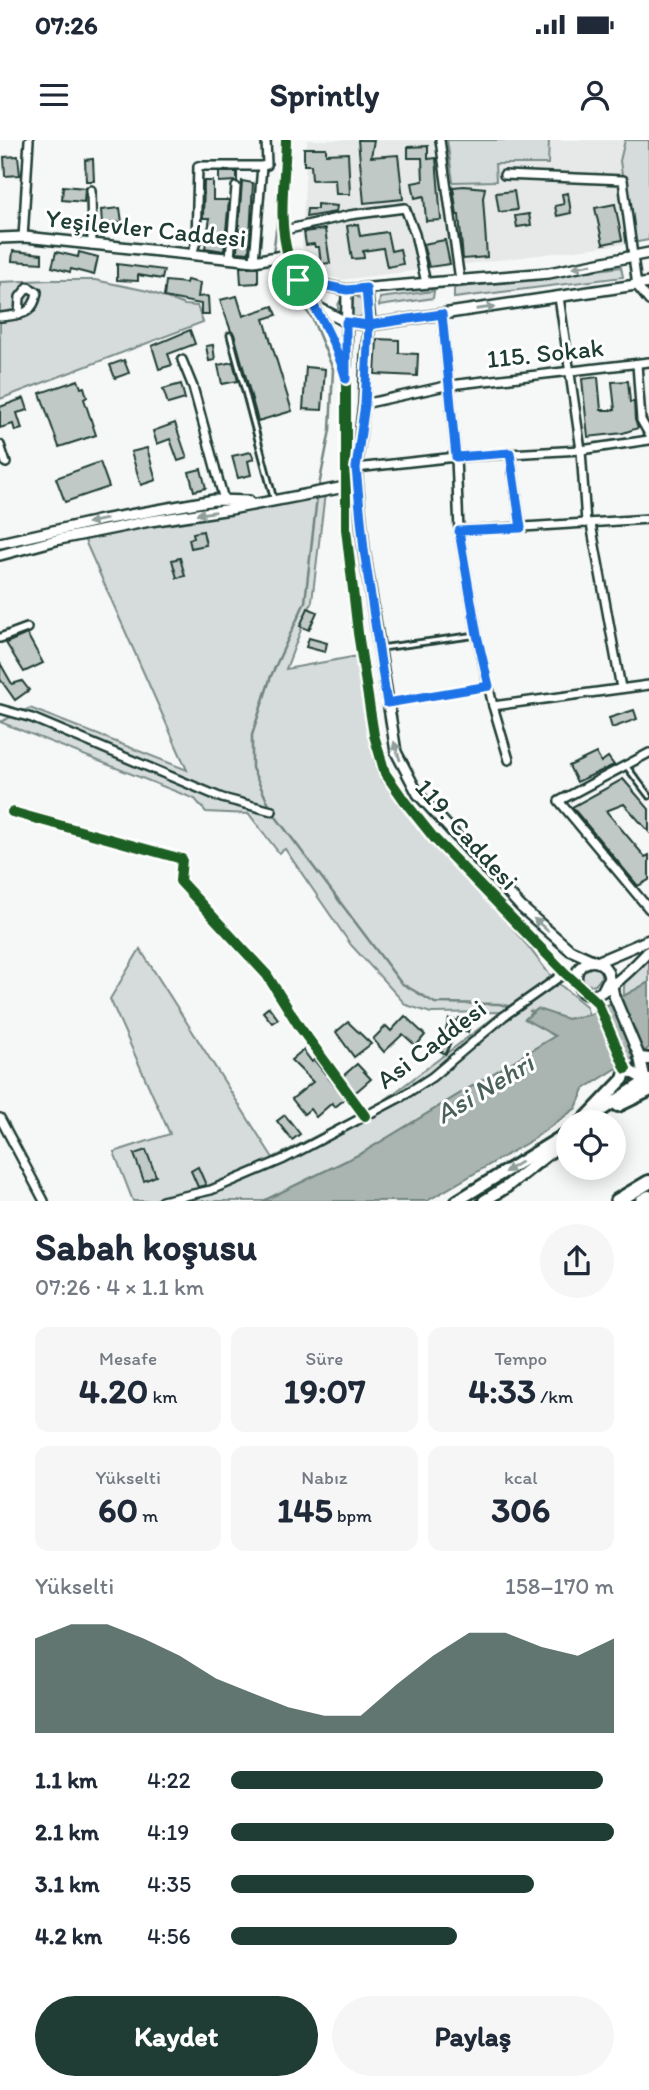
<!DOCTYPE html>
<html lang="tr">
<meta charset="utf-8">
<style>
body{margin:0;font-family:Itim,sans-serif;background:#f6f6f7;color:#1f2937;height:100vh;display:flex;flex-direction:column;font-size:26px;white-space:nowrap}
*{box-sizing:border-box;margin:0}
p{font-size:23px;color:#747a83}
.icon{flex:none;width:38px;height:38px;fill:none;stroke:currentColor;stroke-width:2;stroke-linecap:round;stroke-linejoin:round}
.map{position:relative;height:1061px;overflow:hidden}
.sheet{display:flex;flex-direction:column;background:#fff;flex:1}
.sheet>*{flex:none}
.fabs{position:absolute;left:556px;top:970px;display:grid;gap:14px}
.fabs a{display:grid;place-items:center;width:70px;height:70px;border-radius:50%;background:#fff;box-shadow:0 4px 18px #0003;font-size:35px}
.pin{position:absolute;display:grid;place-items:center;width:60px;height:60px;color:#fff;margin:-30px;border:4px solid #fff;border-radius:50%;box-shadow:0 2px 7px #0007}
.round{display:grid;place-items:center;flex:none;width:74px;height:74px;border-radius:37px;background:#f6f6f7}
.head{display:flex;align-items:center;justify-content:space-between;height:119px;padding:0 35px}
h1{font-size:38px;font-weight:800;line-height:52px}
.stats{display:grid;grid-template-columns:repeat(3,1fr);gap:10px;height:119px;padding:7px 35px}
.stats div{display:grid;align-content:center;border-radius:14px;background:#f6f6f7;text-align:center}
.stats b{font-size:35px;font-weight:800}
.stats small{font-size:19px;font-weight:400}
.stats p{font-size:19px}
.chart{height:196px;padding:14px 35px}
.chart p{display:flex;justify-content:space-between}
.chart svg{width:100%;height:126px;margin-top:7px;fill:#1f3d34;opacity:.7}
.action{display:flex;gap:14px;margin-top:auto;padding:14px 35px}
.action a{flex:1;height:80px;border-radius:42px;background:#1f3d34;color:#fff;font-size:28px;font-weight:800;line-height:80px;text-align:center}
.action a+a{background:#f6f6f7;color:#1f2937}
ul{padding:0 35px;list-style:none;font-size:23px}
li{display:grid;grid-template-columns:112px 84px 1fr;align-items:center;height:52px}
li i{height:18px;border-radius:9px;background:#1f3d34}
.status{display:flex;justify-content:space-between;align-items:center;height:49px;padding:0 35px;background:#fff;direction:ltr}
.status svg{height:19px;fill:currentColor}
header{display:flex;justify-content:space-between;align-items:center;height:91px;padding:0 35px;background:#fff;font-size:32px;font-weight:800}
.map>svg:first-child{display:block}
.built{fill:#e6e9e8}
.green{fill:#d6dcdb;stroke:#7a8c88;stroke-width:2}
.water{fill:#aab5b1;stroke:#72857f;stroke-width:2}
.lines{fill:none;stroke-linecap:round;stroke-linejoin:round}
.stream{stroke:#72857f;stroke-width:2.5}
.building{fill:#c0c9c6;stroke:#1f3d34;stroke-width:2}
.service-casing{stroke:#1f3d34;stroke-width:9}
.minor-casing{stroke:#1f3d34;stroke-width:12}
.tertiary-casing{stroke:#1f3d34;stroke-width:14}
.secondary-casing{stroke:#1f3d34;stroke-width:16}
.primary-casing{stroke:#1f3d34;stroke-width:18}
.service{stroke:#fff;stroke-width:3.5}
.minor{stroke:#fff;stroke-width:7}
.tertiary{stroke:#fff;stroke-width:9}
.secondary{stroke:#fff;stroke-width:10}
.primary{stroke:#fff;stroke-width:12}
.cycleway-casing{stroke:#fff;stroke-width:15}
.cycleway{stroke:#1b5e20;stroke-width:10}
.oneway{fill:#8f9e9a}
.route-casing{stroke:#fff;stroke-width:14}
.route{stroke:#1a73e8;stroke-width:9}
.labels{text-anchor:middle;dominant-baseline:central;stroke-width:6;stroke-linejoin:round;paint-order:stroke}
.street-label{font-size:26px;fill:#1f3d34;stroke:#fff}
.water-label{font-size:28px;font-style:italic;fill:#49615a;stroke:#fff}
</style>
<div class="status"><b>07:26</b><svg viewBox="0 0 49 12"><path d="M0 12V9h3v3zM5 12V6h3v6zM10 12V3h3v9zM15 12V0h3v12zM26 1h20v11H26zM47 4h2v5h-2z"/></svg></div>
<header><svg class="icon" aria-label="menu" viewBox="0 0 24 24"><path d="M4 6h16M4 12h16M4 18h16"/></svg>Sprintly<svg class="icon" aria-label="person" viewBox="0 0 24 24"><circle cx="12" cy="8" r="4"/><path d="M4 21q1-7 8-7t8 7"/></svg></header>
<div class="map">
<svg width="649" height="1061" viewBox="0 0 649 1061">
<rect width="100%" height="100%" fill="#f6f7f7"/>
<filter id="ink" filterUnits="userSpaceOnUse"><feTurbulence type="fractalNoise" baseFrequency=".0143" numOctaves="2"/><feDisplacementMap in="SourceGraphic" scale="14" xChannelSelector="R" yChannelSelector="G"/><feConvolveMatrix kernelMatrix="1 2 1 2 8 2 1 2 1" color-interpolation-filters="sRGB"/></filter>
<g filter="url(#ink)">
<polygon class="built" points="307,0 625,0 620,21 632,103 341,140 326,135 311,123 302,106"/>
<g class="green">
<polygon points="447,0 549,0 548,24 495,24 496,41 453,42"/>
<polygon points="625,0 649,0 649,100 632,103 620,21"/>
<polygon points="621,127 623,137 454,158 454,148"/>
<polygon points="51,140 95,140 148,151 185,165 197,166 203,182 0,259 0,142"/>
<polygon points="434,151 433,158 379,166 380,158"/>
<circle cx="351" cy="168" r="13"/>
<polygon points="325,353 312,461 286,529 358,516 375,623 382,641 527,805 553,839 586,866 589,875 567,879 537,869 525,879 555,896 362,1013 263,1061 133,1061 114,1012 170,994 110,859 140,809 273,1018 381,963 501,872 431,873 406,865 351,805 285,709 279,713 249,674 206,672 195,659 0,582 30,568 187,630 82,394"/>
<path d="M 649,815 L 649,842 L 624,856 C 622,833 633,829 649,815 Z"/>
<circle cx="591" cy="835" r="10"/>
</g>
<polygon class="water" points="649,842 649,908 584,949 576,968 532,1000 427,1061 263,1061 362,1013 555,896 525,879 538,869 567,879 589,875"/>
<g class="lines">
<g class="stream">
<polyline points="273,115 279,66"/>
<polyline points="272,122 272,126 312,178 333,229 330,290 319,346"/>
<polyline points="270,667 252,628 252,595 271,536 305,462 317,357"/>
<polyline points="273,673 401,843 435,863 499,864 512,867"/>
<polyline points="530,871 533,872"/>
</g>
</g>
<g class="building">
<polygon points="358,0 374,0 371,17 398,15 403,59 364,63"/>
<polygon points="428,6 428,19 436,18 441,80 426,81 424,56 415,58 412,43 423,41 422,18 408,18 408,7"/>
<polygon points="304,8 326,8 326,14 348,13 350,54 336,54 335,39 312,40 311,25 304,25"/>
<polygon points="18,16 20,35 5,36 4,17"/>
<polygon points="93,19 94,41 86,41 85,20"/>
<polygon points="219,32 237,32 237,41 219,42"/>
<polygon points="204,41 213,41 213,60 229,60 224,111 205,108 210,78 203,78"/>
<polygon points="242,41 253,43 249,113 237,112"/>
<polygon points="63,46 85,48 84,62 62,60"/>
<polygon points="464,46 485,48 483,58 487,117 463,119 459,75 457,75 453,47"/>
<polygon points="514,51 517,70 499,72 496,53"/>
<polygon points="568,53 571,73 557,76 555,66 564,64 562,54"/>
<polygon points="317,64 337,66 336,72 306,77 307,69 317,69"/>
<polygon points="615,64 622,100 603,104 595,68"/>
<polygon points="120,68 122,82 102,84 101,70"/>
<polygon points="529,74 531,85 517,87 515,76"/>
<polygon points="358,84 360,96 387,92 391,111 400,109 403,124 387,127 383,108 363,111 364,118 352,119 347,86"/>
<polygon points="325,89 330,123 321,124 319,107 315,107 314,104 306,105 304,92"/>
<polygon points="445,100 450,124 429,127 423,104"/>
<polygon points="13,111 42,114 42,123 12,121"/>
<polygon points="56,112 78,117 79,112 98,117 94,135 71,129 70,132 52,127"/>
<polygon points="117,124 164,130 162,139 138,135 138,141 117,140"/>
<polygon points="240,127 258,127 258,143 241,144"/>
<polygon points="187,140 200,143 198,157 208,156 209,174 201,174 201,164 164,157 166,141 186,143"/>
<polygon points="237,156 243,176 273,166 277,175 264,179 292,271 258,281 234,194 231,191 220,160"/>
<polygon points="190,190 195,204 168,214 172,225 159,229 152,206"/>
<polygon points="377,199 399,200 399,213 418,214 417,236 375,234"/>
<polygon points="213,205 215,220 209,221 206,206"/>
<polygon points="124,220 129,233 115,238 110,225"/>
<polygon points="233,222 238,241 222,244 218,225"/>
<polygon points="306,227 325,229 322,270 303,269"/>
<polygon points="598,237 601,270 615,270 612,242 628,241 630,262 634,262 635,280 638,288 623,293 588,297 582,239"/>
<polygon points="78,240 81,248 84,247 87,257 84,259 96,295 59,307 40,253"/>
<polygon points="181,244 185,259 168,264 163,249"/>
<polygon points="24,258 28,270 17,273 22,289 15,291 13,284 0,288 0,267"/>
<polygon points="175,283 187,318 178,321 170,299 157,304 153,291"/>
<polygon points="147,308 156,340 141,345 131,312"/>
<polygon points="251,312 254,319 248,321 251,335 238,338 232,316"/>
<polygon points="100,322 109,347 65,362 56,338"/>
<polygon points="201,329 206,348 194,351 189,332"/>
<polygon points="203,391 206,405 191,408 189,399 194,398 193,393"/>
<polygon points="180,418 185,436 177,438 172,420"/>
<polygon points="308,468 317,472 309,490 300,486"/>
<polygon points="27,494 43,523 24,532 6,503"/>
<polygon points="309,498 327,503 325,512 306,507"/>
<polygon points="0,523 12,544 22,541 29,550 15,560 0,539"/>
<polygon points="634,570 637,579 612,588 609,578"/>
<polygon points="596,613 601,622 608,617 614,625 577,642 569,626"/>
<polygon points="623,639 649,669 649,692 624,664 606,671 645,717 649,715 649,740 638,746 572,667"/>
<polygon points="269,867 278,879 272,883 263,872"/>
<polygon points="405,876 425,895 416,906 403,894 384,912 373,899 386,886 391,891"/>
<polygon points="459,878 471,881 468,892 456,889 446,914 438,910 440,903 442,904 449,879 458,881"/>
<polygon points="348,882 371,904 354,917 336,892"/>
<polygon points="303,910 312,922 314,920 345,959 335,967 332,963 316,977 310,969 304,974 292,959 313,942 291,920"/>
<polygon points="357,924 371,939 357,951 354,951 343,936"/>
<polygon points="285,975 300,994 292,1000 277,981"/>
<polygon points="146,1010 156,1036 144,1041 134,1014"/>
<polygon points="198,1027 206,1045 198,1047 191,1031"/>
</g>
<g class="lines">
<defs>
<g id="service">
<polyline points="230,195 274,360"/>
<polyline points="381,508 477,495"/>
<polyline points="389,562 489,546"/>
<polyline points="627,627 649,656"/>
</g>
<g id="minor">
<polyline points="440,0 460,140"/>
<polyline points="504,35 623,40 637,146 649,161"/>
<polyline points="91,50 92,105"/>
<polyline points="285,90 350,75 405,68 415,94 426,143"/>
<polyline points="23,98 29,0"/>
<polyline points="192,114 196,102 198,26 262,26"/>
<polyline points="230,118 236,47"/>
<polyline points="254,121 262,26 267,25 266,0"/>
<polyline points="559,157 581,310 586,383"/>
<polyline points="442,175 456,317 459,391 477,495 493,566 509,620"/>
<path d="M 0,177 C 20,175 34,175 37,152 L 28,147 L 20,157 L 19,175"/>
<polyline points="182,220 193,247 224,360"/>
<polyline points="637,224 641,280 649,294"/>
<polyline points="364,264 450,245 649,222"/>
<polyline points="0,305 6,323"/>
<polyline points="510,313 521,388"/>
<polyline points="356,328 456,317 581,310 649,300"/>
<polyline points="591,384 621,548"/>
<polyline points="459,391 649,379"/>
<polyline points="0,498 27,488"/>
<polyline points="493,566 649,545"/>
<polyline points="0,569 32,578 222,658 272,671"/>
<polyline points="649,613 559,661 649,769"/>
<polyline points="12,672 182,719 180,741 267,835 299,886 365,976"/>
<polyline points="0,978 44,1061"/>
<polyline points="162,1061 211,1050 284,1019 401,957 432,937 504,876 565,833"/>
</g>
<g id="tertiary">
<path d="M 286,0 C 285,37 277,82 289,118 C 298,142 314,161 325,183 C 334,201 340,220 346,239 L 346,389 L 358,493 L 374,595 L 385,633 L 406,663 L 434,698 L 565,833 L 597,862 L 626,929"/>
<polyline points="0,98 25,97 254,121 288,115"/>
<polyline points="298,140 347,150 549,133 649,113"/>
<polyline points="366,148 370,181 366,216 364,264 356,328 357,341 364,410 396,612 418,654 521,767 570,810 597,822 649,800"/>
<polyline points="315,166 346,182 369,185 649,143"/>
<polyline points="346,225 347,150"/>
<polyline points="0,403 102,380 214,360 249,361"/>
<polyline points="0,415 60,399 150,381 231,369 345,347"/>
<polyline points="611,842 614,856 640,918"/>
<path d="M 602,852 L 609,838 C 606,812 572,820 577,841 C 585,882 639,821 649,811"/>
</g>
<g id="secondary">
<polyline points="646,945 640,918 649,919"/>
<polyline points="618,966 649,951"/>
<polyline points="593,976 649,939"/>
<polyline points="582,982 623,939 626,929 649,942"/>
<polyline points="457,1061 569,992"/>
<polyline points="484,1061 506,1047 563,1002"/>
</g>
<g id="primary">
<polyline points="617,1061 649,1042"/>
<polyline points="642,1061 649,1057"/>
</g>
</defs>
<use href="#service" class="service-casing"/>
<use href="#minor" class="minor-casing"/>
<use href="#tertiary" class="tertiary-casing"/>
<use href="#secondary" class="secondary-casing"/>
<use href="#primary" class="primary-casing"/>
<use href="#service" class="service"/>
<use href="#minor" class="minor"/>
<use href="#tertiary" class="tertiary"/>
<use href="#secondary" class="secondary"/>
<use href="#primary" class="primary"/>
<defs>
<g id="cycleway">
<path d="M 286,0 C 285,37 277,82 289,118 C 298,142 314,161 325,183 C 334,201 340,220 346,239 L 346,389 L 358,493 L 374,595 L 385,633 L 406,663 L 434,698 L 565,833 L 597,862 L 626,929"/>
<polyline points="12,672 182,719 180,741 267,835 299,886 365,976"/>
</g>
</defs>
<use href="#cycleway" class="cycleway-casing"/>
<use href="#cycleway" class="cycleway"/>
</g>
<defs><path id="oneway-solid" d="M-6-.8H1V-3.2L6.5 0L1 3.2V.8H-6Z" transform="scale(1.75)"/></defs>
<g class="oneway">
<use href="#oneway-solid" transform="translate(582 126) rotate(168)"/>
<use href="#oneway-solid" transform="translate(486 168) rotate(-8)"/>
<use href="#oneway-solid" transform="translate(206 373) rotate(172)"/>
<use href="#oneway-solid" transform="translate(97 381) rotate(168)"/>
<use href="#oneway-solid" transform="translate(397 611) rotate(-108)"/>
<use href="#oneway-solid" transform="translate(541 785) rotate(-138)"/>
<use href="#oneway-solid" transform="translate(513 1027) rotate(148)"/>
</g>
</g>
<g class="lines" filter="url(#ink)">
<defs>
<path id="route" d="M 298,140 C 318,172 336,202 346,239 L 346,182 L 369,185 L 365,264 L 356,328 L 364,410 L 387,563 L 489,546 L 477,495 L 459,391 L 521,388 L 510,313 L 456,317 L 442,174 L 369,185 L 366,148 L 347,150 L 298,140"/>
</defs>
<use href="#route" class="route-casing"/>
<use href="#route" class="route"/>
</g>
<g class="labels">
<g class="street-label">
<text transform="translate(146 88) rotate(6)">Yeşilevler Caddesi</text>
<text transform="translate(545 213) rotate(-6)">115. Sokak</text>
<text transform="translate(467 694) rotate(48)">119. Caddesi</text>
<text transform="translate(431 904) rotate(-37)">Asi Caddesi</text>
</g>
<g class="water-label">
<text transform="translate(484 948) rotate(-31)">Asi Nehri</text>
</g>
</g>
</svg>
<div class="fabs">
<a><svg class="icon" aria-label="locate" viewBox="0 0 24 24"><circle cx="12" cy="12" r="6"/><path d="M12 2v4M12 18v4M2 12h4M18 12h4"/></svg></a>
</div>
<div class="pin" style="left:298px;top:140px;background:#1e9e55"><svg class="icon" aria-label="arrive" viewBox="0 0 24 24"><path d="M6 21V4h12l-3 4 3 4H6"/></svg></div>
</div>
<section class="sheet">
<div class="head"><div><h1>Sabah koşusu</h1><p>07:26 · 4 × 1.1 km</p></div><a class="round"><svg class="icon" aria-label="share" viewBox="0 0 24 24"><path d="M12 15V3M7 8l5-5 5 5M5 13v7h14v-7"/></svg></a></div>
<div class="stats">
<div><p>Mesafe</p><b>4.20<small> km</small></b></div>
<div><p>Süre</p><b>19:07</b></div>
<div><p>Tempo</p><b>4:33<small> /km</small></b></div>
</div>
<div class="stats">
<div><p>Yükselti</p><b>60<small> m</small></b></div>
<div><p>Nabız</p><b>145<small> bpm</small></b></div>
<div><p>kcal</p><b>306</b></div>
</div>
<div class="chart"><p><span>Yükselti</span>158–170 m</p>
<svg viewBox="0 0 160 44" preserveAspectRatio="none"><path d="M0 44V11L10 6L20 6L30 11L40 17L50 25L60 30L70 35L80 38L90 38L100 27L110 17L120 9L130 9L140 14L150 17L160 11V44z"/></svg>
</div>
<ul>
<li><b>1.1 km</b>4:22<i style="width:97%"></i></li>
<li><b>2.1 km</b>4:19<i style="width:100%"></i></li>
<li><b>3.1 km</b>4:35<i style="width:79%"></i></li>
<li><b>4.2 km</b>4:56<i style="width:59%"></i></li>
</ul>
<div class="action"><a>Kaydet</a><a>Paylaş</a></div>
</section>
